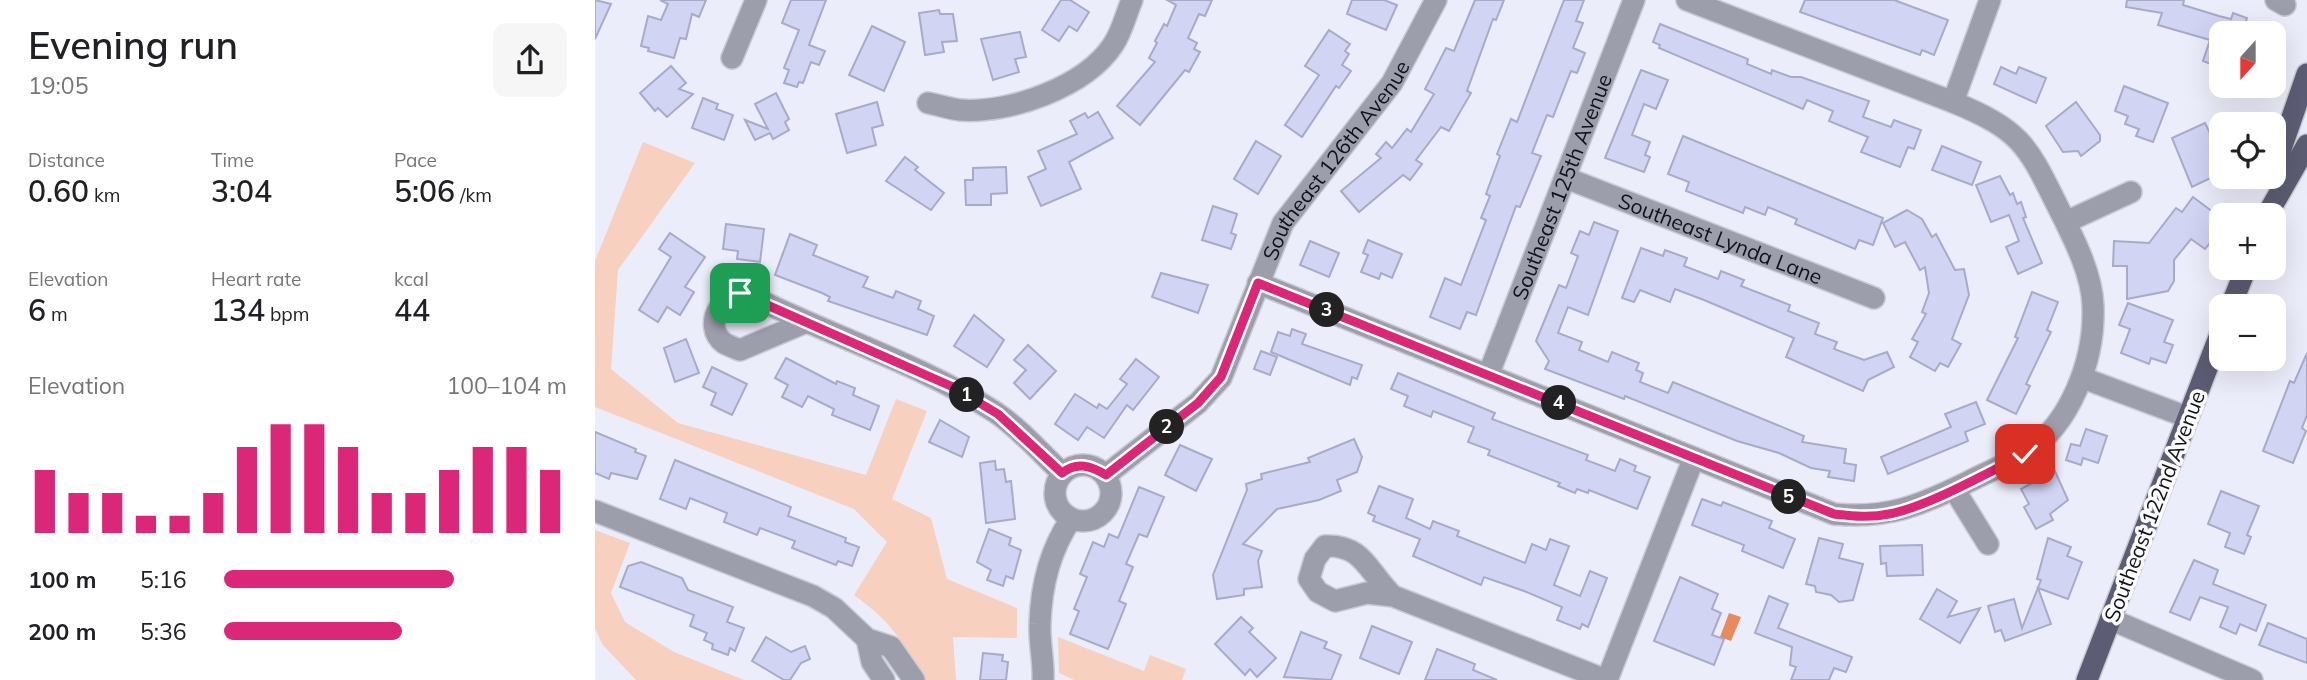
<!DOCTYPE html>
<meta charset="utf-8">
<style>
body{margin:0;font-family:Mulish,sans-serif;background:#f6f6f6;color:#202124;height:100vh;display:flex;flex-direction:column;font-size:26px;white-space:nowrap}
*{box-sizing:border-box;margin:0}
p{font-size:23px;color:#757577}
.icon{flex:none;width:38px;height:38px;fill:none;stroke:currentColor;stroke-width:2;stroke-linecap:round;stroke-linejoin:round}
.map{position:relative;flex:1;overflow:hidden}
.panel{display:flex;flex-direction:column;background:#fff;width:595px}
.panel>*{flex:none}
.needle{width:46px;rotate:201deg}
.controls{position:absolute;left:1614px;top:21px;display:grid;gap:14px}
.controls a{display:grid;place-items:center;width:77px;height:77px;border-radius:14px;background:#fff;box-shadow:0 7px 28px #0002;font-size:35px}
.pin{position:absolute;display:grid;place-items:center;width:60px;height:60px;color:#fff;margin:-30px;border-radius:14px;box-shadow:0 4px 10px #0006}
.km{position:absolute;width:35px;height:35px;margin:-18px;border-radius:50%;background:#222;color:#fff;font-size:19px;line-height:35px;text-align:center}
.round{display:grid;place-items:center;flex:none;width:74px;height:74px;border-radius:14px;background:#f6f6f6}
.headline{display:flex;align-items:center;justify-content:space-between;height:119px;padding:0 28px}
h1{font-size:38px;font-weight:600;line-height:52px}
.metrics{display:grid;grid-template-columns:repeat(3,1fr);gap:10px;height:119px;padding:7px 28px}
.metrics div{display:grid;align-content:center}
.metrics b{font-size:30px;font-weight:600}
.metrics small{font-size:19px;font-weight:400}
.metrics p{font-size:19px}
.chart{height:196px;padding:14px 28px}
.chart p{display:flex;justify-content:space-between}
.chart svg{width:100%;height:126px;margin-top:7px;stroke:#db2777;stroke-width:6}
ul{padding:0 28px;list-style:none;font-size:23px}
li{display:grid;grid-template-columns:112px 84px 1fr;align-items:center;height:52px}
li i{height:18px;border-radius:9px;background:#db2777}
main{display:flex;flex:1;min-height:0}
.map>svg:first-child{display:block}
.green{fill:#f7d0bf}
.water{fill:#e78a5e}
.building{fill:#d2d4f4;stroke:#a8aac8;stroke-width:2}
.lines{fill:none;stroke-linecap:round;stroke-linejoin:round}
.minor-casing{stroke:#c9cad6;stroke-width:24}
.major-casing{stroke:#c9cad6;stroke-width:24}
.minor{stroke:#9d9eac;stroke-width:21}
.major{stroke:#5c5d74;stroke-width:21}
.route-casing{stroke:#fff;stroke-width:14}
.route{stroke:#db2777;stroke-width:9}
.labels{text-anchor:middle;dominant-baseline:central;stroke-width:7;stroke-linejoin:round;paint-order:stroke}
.street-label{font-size:21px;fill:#11111b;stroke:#fbfbfb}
</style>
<main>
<section class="panel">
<div class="headline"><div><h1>Evening run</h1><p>19:05</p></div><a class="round"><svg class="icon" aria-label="share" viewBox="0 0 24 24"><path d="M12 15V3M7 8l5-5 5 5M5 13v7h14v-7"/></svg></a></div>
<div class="metrics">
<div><p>Distance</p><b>0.60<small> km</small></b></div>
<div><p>Time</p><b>3:04</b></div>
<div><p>Pace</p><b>5:06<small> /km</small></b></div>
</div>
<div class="metrics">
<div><p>Elevation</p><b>6<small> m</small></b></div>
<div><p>Heart rate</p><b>134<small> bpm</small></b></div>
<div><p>kcal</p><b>44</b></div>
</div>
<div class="chart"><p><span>Elevation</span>100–104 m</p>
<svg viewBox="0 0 160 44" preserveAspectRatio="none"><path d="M5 44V22M15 44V30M25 44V30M35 44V38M45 44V38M55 44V30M65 44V14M75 44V6M85 44V6M95 44V14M105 44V30M115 44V30M125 44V22M135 44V14M145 44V14M155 44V22"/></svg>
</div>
<ul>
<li><b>100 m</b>5:16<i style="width:67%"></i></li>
<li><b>200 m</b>5:36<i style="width:52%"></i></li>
</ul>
</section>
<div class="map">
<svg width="1712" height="680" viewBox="0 0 1712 680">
<rect width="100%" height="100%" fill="#ecedfa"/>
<g class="green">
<path d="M 48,142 L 100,163 L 23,270 L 16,369 L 83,423 L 271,475 L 301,399 L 332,411 L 297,499 L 336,518 L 352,579 L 422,608 L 422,638 L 358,637 L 361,680 L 327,680 C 308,639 295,621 259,595 L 292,542 L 259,509 L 0,407 L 0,261 Z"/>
<polygon points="0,530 35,543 16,593 30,622 79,652 149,680 41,680 7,644 0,628"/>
<polygon points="463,637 549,671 555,655 591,669 587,680 479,680 464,673"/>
</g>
<polygon class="water" points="1134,613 1146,617 1136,641 1125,637"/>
<g class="building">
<polygon points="0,0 16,4 0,39"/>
<polygon points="65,0 111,0 104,17 97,14 91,39 85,38 79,58 53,51 54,48 46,46 53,16 66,20 73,4"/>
<polygon points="196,0 231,0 214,45 230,51 224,65 216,62 208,83 204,82 202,87 189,83 194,70 189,68 204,30 187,23"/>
<polygon points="466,0 475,0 494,12 482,31 474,26 464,41 447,30"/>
<polygon points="572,0 617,0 610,16 604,14 593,38 602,43 599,49 605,52 594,72 590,70 545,125 522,106 560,62 554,58 562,43 560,41 569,24 572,26 581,5"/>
<polygon points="757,0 789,0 802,5 791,30 752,14"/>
<polygon points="880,0 909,0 901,20 898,19 872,91 876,93 854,131 846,127 821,160 827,164 815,180 808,175 764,212 746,191 786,158 781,154 791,142 797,148 812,129 816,132 839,94 830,89 851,48 859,51"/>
<polygon points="969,0 989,0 981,21 988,23 978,48 990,53 982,73 976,71 958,117 952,115 937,153 946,156 925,207 921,206 881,315 872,312 865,329 835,317 850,278 866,285 891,220 886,218 895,196 891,194 905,156 902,154 916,119 922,122"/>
<polygon points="1210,0 1299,0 1353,20 1339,55 1327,50 1325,55 1205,12"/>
<polygon points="1532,0 1589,0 1588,5 1624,16 1636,19 1638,13 1652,18 1646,33 1626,33 1626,68 1608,61 1615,40 1563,25 1567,13 1531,7"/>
<polygon points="344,10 345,14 358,14 362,41 347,42 349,52 330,55 324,13"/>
<polygon points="1065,24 1153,59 1152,64 1176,74 1177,70 1196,77 1206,77 1274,101 1268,117 1296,127 1299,120 1326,130 1319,149 1313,147 1305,167 1266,152 1273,137 1234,121 1238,111 1212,100 1208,109 1064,48 1065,45 1058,42"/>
<polygon points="277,26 310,42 289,91 254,75"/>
<polygon points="734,30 755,44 750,51 754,54 747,65 756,71 744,88 741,86 707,137 690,125 724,75 710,66"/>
<polygon points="425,32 431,57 420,59 424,72 398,80 386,39"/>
<polygon points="76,66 91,83 84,89 98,94 72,117 63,108 60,111 45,93"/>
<polygon points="1406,67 1421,74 1424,67 1451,78 1441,103 1399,84"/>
<polygon points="1046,70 1073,80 1061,109 1049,104 1037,135 1055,142 1050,155 1055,157 1049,172 1010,158"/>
<polygon points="1529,86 1573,103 1558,142 1541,136 1544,129 1530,124 1533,116 1520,111"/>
<polygon points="181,93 194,119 190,122 194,130 178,139 175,133 160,140 150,120 173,129 160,104"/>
<polygon points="108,98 123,104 121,109 138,115 129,140 97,128"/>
<polygon points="282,102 288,125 277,128 281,145 252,153 241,114"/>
<polygon points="1481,102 1505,135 1505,141 1486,156 1483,151 1468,152 1451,126"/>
<polygon points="503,112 518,138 474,162 486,189 446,206 433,177 451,169 443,151 482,134 475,121 490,113 493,118"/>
<polygon points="1610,123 1626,156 1626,173 1597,187 1577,138"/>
<polygon points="1088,136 1288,218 1278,245 1264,240 1260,249 1200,224 1202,219 1173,207 1170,215 1150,207 1148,213 1091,191 1094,182 1073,174"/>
<polygon points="661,141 686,156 663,194 639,179"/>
<polygon points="1347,146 1386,162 1377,185 1337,170"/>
<polygon points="310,157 323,167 320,170 349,193 336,210 291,181"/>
<polygon points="411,167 412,193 396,194 396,205 371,205 370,180 378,180 378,168"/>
<polygon points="1405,176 1415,195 1418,193 1422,204 1426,202 1431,217 1428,218 1447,263 1423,274 1411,247 1424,241 1414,215 1396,222 1381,185"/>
<polygon points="1598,197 1626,218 1626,229 1610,249 1596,239 1579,260 1579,281 1573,291 1532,299 1532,266 1518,266 1519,241 1554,243 1581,208 1587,212"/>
<polygon points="618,206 642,214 636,233 641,235 636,249 607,240"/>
<polygon points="1312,210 1327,219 1337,237 1341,234 1360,270 1369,269 1374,295 1357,339 1366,344 1353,367 1345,363 1340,371 1315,357 1323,342 1317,339 1331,314 1327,312 1334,293 1330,267 1325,270 1310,242 1300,247 1288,223"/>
<polygon points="999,222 1023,231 993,315 973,307 963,333 987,342 984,350 1013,362 1017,352 1044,363 1041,370 1048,373 1045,382 1073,393 1078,382 1209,436 1207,442 1251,449 1249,463 1261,465 1259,481 1233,477 1235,471 1216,468 1184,453 1142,441 1030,396 1029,399 950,369 954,361 941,341 964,285 971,288 983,256 976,253 985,231 994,235"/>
<polygon points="131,224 169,229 165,262 142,259 143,251 128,249"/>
<polygon points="75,233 110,257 90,287 99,292 85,315 72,307 63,322 44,310 76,257 64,249"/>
<polygon points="195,234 222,245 218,255 273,277 268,287 298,298 301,291 326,301 323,309 339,316 332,335 233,301 235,297 227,293 180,275"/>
<polygon points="773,240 807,254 797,278 786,273 784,279 766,272 773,255 768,253"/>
<polygon points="715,241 744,253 734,277 705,265"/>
<polygon points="1046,248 1068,256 1070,250 1092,258 1089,266 1123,279 1126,271 1149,280 1146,286 1195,305 1193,311 1224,323 1220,334 1242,342 1239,349 1269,360 1292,352 1299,367 1273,380 1268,391 1191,357 1199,338 1109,300 1080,289 1075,302 1045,290 1039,302 1027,298"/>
<polygon points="566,273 613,285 603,313 557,297"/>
<polygon points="1437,292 1463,302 1452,330 1456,332 1431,384 1435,386 1421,414 1392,400 1423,338 1420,337"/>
<polygon points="1533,303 1578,320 1569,342 1578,345 1571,363 1556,358 1554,364 1526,353 1535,329 1524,325"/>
<polygon points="379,315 409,340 392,367 359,346"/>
<polygon points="697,329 711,334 707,344 767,365 762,379 757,377 755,385 676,352 683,332 695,336"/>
<polygon points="91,339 104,373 80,382 69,348"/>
<polygon points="433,345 461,371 435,399 419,383 431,370 419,360"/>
<polygon points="666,351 682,357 675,375 659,369"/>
<polygon points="1712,353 1712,415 1707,428 1711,431 1698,463 1668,451 1695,381 1699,383"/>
<polygon points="191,358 241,384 242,381 260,388 258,395 284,406 275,430 237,415 239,409 213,396 207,407 187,397 193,385 180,378"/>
<polygon points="541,359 564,377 538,410 532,405 509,438 492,427 483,440 460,424 480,394 502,408 504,404 512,409 532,384 525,379"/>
<polygon points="117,367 152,384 137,415 116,405 121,393 108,387"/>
<polygon points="803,373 900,413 897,419 993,455 991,460 1020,471 1025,459 1041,466 1039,471 1055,477 1042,509 994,490 993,493 982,489 980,493 963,486 965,483 893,455 895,450 873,442 879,427 838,411 836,417 809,406 813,396 796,389"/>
<polygon points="1381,402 1390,424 1370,432 1373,441 1293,474 1286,457 1356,427 1350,414"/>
<polygon points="345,420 374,437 367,457 334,442"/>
<polygon points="1491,429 1512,436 1503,463 1488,458 1486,465 1471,460 1476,444 1485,446"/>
<polygon points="0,432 41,449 40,452 51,456 42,479 16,473 14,479 0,473"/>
<polygon points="759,439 767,457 762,472 742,480 746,491 724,500 682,509 648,544 667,551 663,561 667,587 649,589 649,595 622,599 618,575 652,490 651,484 667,479 666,474 715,462 713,458"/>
<polygon points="585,445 617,459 601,491 570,475"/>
<polygon points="80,460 196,507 193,516 251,538 250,542 264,547 257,566 243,561 241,565 197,548 200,541 165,528 162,535 129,522 132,513 95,498 91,509 65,499"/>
<polygon points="400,461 401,470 409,469 411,482 416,481 420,519 391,523 385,463"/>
<polygon points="1458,467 1473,500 1455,514 1458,520 1441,529 1429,507 1434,504 1426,489 1446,478 1444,474"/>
<polygon points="784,486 818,499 811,518 835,529 838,521 864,531 862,536 930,563 937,544 951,550 955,539 974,546 959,585 985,596 995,571 1012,578 993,627 987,624 985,629 962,620 967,607 929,591 889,577 886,585 818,556 825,539 778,521 780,516 773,513"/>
<polygon points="544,487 569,497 552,537 544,534 531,564 538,567 524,601 531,604 513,649 475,634 484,611 479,609 492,577 485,574 498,542 509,547 514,534 523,538"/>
<polygon points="1626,491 1664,506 1652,535 1656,537 1649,554 1630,547 1635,533 1613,524"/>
<polygon points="1107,499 1126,506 1128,502 1177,521 1174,528 1200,539 1188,568 1147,551 1149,545 1097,525"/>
<polygon points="394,529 416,538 414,545 426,550 418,579 411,576 408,586 392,580 396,570 382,562"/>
<polygon points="1224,538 1248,544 1244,558 1268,564 1258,600 1244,602 1236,595 1221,592 1220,586 1211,584"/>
<polygon points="1453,538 1476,547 1472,556 1487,562 1473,599 1443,588 1456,624 1410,641 1406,630 1400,632 1393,606 1419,599 1427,628 1446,580 1442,579"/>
<polygon points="1327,545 1328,575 1292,576 1291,563 1286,564 1285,546"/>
<polygon points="1599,560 1623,570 1618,584 1671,605 1661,631 1645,624 1641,634 1625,627 1633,607 1605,597 1595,620 1575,612"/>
<polygon points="46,562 87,578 93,590 138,607 132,622 149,628 140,651 135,648 133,655 117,649 118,644 109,640 112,633 95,626 99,615 25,587 33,566"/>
<polygon points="1085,577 1123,594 1117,609 1126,613 1117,635 1129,639 1119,665 1059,641"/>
<polygon points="1342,589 1362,601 1353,617 1385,608 1365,643 1325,619"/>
<polygon points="1174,596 1193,604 1183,628 1257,657 1251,672 1239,668 1234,680 1196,680 1201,667 1195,665 1197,647 1160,633"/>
<polygon points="646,617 658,628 654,632 681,658 662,677 655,669 650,675 620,644"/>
<polygon points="1673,623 1712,639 1712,663 1664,645"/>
<polygon points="777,626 817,642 804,674 765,658"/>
<polygon points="706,632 732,642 729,648 746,655 736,680 689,677"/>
<polygon points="171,637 196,652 210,646 215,659 206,663 195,680 189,680 157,661"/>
<polygon points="842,649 880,664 878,670 902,680 830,680"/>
<polygon points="388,653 408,655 407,661 413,662 411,680 385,680"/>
</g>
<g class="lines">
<defs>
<g id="minor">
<polyline points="1681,0 1690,5"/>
<polyline points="137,58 161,0"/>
<polyline points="1358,102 1395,0"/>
<path d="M 333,103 C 344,105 355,109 365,110 C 414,114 490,87 518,45 C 527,32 531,14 537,0"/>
<path id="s1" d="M 971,178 L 1279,298"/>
<polyline points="1471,222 1536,192"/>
<path d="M 663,283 L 1239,514 C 1292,519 1324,506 1371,483 C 1390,473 1411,465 1429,454 C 1476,425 1500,359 1498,306 C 1497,274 1479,239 1465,211 C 1432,145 1428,131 1358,102 L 1092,0"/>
<path d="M 209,323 L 145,350 C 140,348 134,346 129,343 C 106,325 128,289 154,295 C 235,336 324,363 400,412 C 424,428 446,453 467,473"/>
<path id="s2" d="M 894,373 L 1039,0"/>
<polyline points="1488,378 1592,417"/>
<circle cx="488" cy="493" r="28"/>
<path id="s3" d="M 511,475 L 603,403 L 626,378 L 688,223 L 797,83 L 841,0"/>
<polyline points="1359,489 1393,544"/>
<polyline points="0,511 218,596 239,608 272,639 296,647 319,680"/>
<path d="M 798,596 C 773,572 768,544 730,546 L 720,559 L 714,579 L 723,592 L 740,601 L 772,593 L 798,596 L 1011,680"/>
<polyline points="1515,619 1657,680"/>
<polyline points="272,639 277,662 289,680"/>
<path d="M 448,680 C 449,661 444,643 445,624 C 446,586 455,550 476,519"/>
<polyline points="1012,680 1098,460"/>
</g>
<g id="major">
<polyline points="1678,172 1712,74"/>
<polyline points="1672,215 1712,145"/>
<polyline points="1636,306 1651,268"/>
<polyline points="1492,680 1626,332"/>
</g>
</defs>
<use href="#minor" class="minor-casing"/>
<use href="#major" class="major-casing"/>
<use href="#minor" class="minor"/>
<use href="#major" class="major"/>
</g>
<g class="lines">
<defs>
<path id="route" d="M 145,293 L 358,387 L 403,414 L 467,473 C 482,461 496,466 511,475 L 603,403 L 626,377 L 663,283 L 1239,514 C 1258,516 1275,518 1294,514 C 1332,507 1394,472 1430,454"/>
</defs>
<use href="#route" class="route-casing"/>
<use href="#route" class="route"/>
</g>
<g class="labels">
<g class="street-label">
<text stroke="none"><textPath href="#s3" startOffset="399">Southeast 126th Avenue</textPath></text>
<text stroke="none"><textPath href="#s2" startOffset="200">Southeast 125th Avenue</textPath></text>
<text stroke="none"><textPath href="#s1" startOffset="166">Southeast Lynda Lane</textPath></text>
<text transform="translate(1559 506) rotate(-69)">Southeast 122nd Avenue</text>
</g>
</g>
</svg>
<div class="controls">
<a><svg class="needle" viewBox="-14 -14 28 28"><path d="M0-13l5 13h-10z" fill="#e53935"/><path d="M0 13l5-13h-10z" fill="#757577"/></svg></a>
<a><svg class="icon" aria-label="locate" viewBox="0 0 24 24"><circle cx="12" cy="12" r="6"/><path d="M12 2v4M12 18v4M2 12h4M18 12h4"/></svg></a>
<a>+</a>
<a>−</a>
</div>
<div class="pin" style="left:145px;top:293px;background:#1e9e55"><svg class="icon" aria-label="arrive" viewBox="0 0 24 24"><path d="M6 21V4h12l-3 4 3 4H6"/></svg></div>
<div class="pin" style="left:1430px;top:454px;background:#d93025"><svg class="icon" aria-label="check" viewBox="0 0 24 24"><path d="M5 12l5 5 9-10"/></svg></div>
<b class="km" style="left:372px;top:395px">1</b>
<b class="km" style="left:572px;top:427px">2</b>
<b class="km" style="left:732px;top:310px">3</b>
<b class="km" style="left:964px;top:403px">4</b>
<b class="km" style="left:1194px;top:497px">5</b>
</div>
</main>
